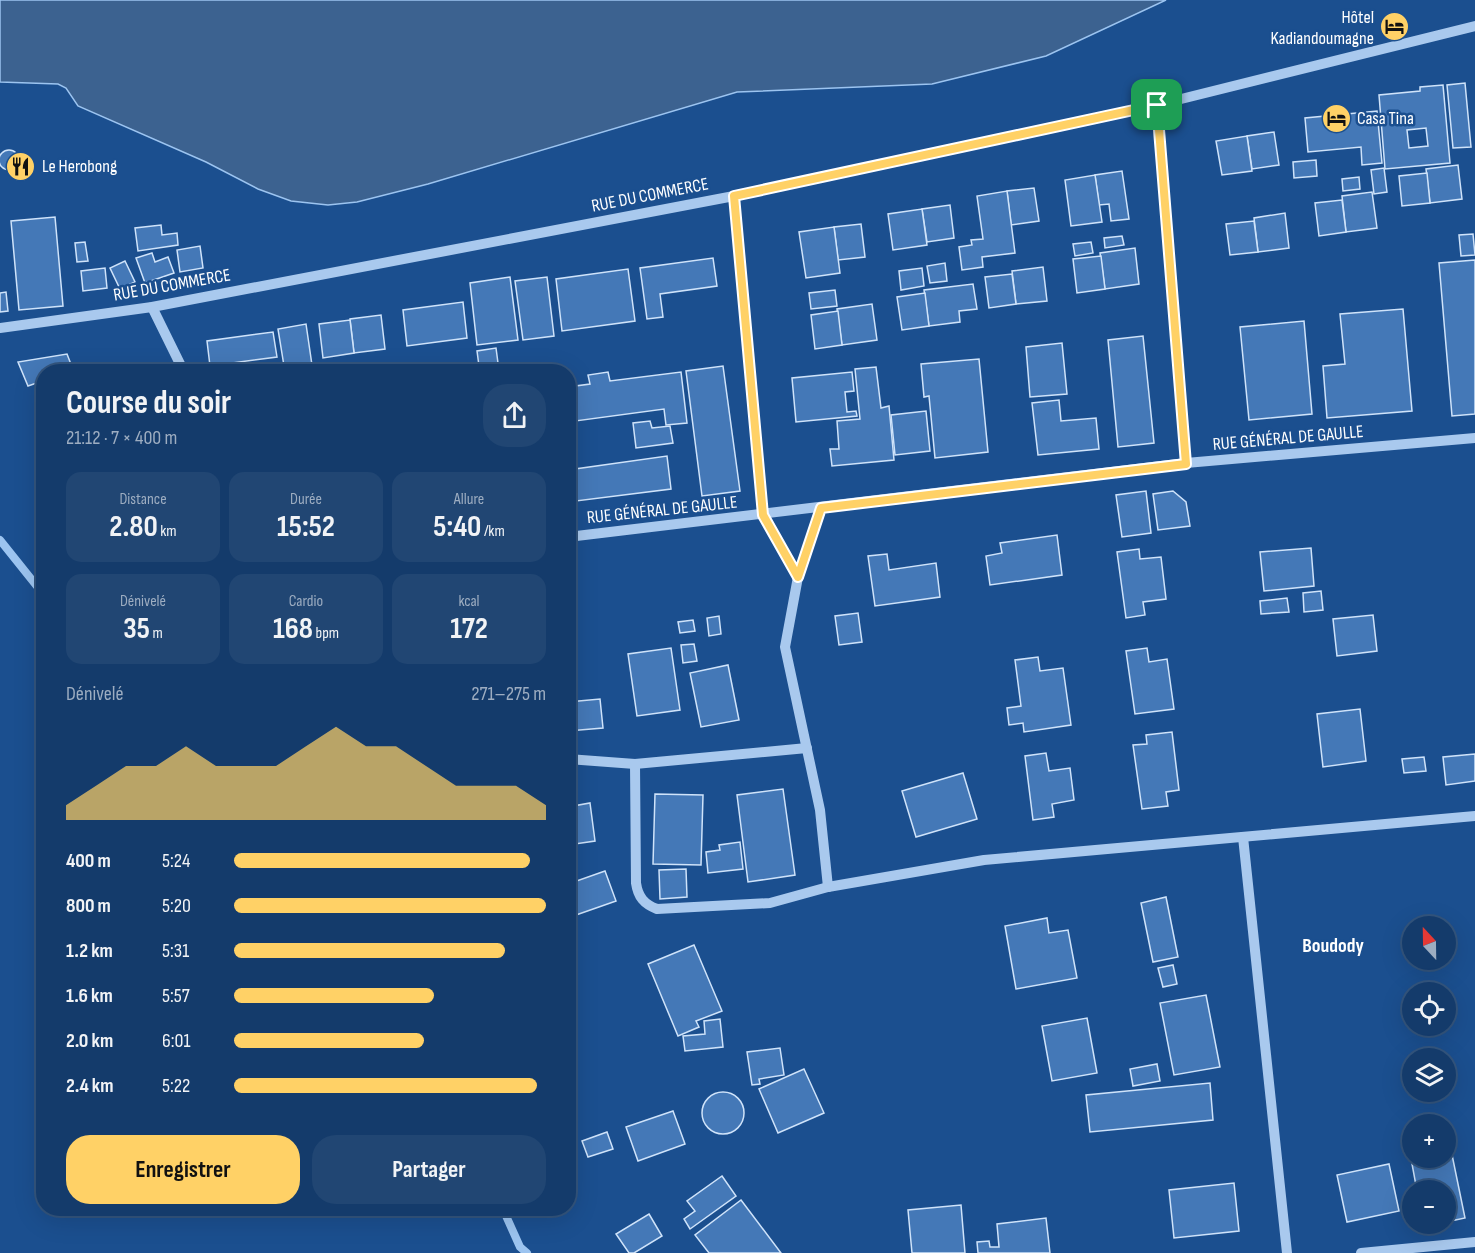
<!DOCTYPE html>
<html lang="fr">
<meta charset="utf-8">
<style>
body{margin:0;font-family:"Sofia Sans Condensed",sans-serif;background:#214673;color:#f1f3f6;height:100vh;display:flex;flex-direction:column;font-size:22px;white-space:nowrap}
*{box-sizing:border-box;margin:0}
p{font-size:20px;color:#9dadc1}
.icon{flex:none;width:33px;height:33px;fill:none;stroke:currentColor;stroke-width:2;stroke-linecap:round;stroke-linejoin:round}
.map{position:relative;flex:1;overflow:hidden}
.sheet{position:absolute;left:36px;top:364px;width:540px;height:852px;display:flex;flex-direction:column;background:#143b6b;border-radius:24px;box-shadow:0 6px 24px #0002,0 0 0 2px #33557e}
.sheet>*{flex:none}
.needle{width:39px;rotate:338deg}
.controls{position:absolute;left:1402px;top:916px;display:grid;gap:12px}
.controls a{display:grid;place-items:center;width:54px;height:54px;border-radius:50%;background:#143b6b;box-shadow:0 6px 24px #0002,0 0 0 2px #33557e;font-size:30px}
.pin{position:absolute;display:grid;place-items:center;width:51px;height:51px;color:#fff;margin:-26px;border-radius:12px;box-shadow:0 3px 9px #0006}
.round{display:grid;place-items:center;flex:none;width:63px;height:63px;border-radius:24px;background:#214673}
.overview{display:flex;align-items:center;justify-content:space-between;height:102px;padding:0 30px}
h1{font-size:33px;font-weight:700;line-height:45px}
.metrics{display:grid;grid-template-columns:repeat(3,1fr);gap:9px;height:102px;padding:6px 30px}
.metrics div{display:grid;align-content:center;border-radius:15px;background:#214673;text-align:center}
.metrics b{font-size:30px;font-weight:700}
.metrics small{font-size:16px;font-weight:400}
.metrics p{font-size:16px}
.chart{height:168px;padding:12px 30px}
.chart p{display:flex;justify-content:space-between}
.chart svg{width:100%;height:108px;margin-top:6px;fill:#ffd166;opacity:.7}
.button{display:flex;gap:12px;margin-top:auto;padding:12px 30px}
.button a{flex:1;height:69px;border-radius:24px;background:#ffd166;color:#111;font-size:24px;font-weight:700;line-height:69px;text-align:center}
.button a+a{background:#214673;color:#f1f3f6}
ul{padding:0 30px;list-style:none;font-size:20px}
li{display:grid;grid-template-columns:96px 72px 1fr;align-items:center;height:45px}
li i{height:15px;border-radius:8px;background:#ffd166}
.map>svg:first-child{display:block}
.water{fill:#3c6290;stroke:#9cc4f0;stroke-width:1.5}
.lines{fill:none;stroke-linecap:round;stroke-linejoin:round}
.stream{stroke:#9cc4f0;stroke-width:8}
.building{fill:#4478b7;stroke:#cfe3fa;stroke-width:1.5;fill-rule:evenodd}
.minor{stroke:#a9c9ee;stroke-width:10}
.route-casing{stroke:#fff;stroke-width:12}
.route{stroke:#ffd166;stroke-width:8}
.labels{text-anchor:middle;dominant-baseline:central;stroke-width:5;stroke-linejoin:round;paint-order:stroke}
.poi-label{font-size:18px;fill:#fff;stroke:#1b4f8f;text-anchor:start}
.street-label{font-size:18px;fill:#fff;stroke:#1b4f8f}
.neighbourhood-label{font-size:20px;font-weight:bold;fill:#fff;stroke:#1b4f8f}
</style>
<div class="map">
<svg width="1475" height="1253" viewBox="0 0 1475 1253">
<rect width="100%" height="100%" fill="#1b4f8f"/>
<polygon class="water" points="0,0 1166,0 1046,56 932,84 737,92 428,184 357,202 328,205 291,201 258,189 206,162 78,106 66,88 58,84 0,82"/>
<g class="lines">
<g class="stream">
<polyline points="0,540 44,595"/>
<polyline points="503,1209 520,1247 527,1253"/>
</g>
</g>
<g class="building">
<polygon points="1465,83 1471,147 1453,148 1447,85"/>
<path d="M 1443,85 L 1450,163 L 1385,169 L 1379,95 L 1420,91 L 1420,87 ZM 1426,128 L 1428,146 L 1409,148 L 1407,130 Z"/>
<polygon points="1377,111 1382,163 1362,165 1361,147 1308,152 1305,118"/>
<polygon points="1274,132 1279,165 1252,169 1247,136"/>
<polygon points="1247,136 1252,171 1222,175 1216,141"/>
<circle cx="9" cy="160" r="10"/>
<polygon points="1316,160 1317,176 1294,178 1293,162"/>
<polygon points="1458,165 1462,199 1430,203 1426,169"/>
<polygon points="1384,168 1387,192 1374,194 1371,170"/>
<polygon points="1122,171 1129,219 1111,221 1109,204 1099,205 1095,175"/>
<polygon points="1427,173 1430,203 1402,206 1399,176"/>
<polygon points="1095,175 1102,222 1071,226 1065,180"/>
<polygon points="1359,177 1360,189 1343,191 1342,179"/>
<polygon points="1034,188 1039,221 1011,225 1007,191"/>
<polygon points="1007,191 1015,253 982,257 983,267 962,270 959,247 972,245 971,240 983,239 977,196"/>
<polygon points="1372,192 1377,228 1346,232 1342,196"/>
<polygon points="1342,200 1346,232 1319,236 1315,203"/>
<polygon points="950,205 954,238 927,242 922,209"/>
<polygon points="922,209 927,245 893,250 888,214"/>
<polygon points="1285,213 1289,248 1258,252 1254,218"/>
<polygon points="55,217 63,306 19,310 11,221"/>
<polygon points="1254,221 1258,252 1230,255 1226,224"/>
<polygon points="861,224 865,257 838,260 834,227"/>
<polygon points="161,225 162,235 177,233 178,245 138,251 135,228"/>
<polygon points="834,227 840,273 806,278 799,232"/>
<polygon points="1473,234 1475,255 1461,256 1459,235"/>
<polygon points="1122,236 1124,245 1105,248 1104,238"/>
<polygon points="85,242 88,261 77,262 75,243"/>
<polygon points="1091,242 1093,253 1075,256 1073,244"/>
<polygon points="200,246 203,268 180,272 177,250"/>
<polygon points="1135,248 1139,284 1105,289 1100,253"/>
<polygon points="152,253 155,262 168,257 174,273 145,283 136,258"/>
<polygon points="1101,256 1105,289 1077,293 1073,259"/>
<polygon points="713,258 717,286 660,294 663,317 647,319 640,268"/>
<polygon points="1475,260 1475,414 1452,416 1439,263"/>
<polygon points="125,261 135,282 120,289 110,268"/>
<polygon points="945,263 947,281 930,283 927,266"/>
<polygon points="1043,267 1047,301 1016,304 1012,271"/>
<polygon points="105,268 107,288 83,291 81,271"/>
<polygon points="922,268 924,286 901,290 899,271"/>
<polygon points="628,269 635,321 562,331 556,279"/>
<polygon points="1012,274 1016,304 989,308 985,277"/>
<polygon points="510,277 518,340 477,345 470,283"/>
<polygon points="547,277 554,336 523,340 515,281"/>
<polygon points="973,284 977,309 959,311 960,322 929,326 924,290"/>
<polygon points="835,290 837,306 811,309 809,293"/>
<polygon points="6,292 8,311 0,312 0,293"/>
<polygon points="925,293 929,326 902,330 897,297"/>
<polygon points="463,302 467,338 407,346 403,310"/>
<polygon points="872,304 877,340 842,345 837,309"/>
<polygon points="1403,309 1412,411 1327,418 1323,366 1345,364 1340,314"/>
<polygon points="838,311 842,345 815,349 811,315"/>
<polygon points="381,315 385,349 354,353 350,319"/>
<polygon points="350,320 354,353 323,358 319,324"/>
<polygon points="1304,321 1312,414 1249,420 1240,327"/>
<polygon points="306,324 313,372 285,372 278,329"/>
<polygon points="273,332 277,357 210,366 207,341"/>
<polygon points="1143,336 1154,443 1118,447 1108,340"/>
<polygon points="1062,343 1067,394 1030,397 1026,347"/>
<polygon points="496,348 498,363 479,366 477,351"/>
<polygon points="67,354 74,372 44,372 44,383 42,381 28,386 18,362"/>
<polygon points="979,359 988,452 935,458 929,396 924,397 921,364"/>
<polygon points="277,364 278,372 233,372 233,370"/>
<polygon points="723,366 740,491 702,496 686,371"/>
<polygon points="876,367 881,408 889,406 894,460 832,466 830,449 839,449 837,421 860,419 855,369"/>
<polygon points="608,372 610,381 681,372 687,423 666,425 664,409 568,422 568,387 590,384 588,375"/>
<polygon points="852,372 854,391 845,392 847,412 856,411 857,416 796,422 792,378"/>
<polygon points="1059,400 1061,421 1096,418 1099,449 1038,455 1032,403"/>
<polygon points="926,411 930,451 895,455 891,415"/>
<polygon points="650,421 652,428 670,426 673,443 636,448 633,423"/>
<polygon points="667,456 671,489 568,502 568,470"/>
<polygon points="1146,491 1151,533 1122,537 1116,495"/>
<polygon points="1173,491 1186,502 1190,526 1158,530 1153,494"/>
<polygon points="1057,535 1062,575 990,585 986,556 1002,553 1000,543"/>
<polygon points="1311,548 1314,586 1264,591 1260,552"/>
<polygon points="1139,549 1140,559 1161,557 1166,599 1143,602 1145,615 1126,618 1117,552"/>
<polygon points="887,554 889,570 936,563 940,597 875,606 868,556"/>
<polygon points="1321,591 1323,610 1304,612 1303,593"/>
<polygon points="1287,598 1289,612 1261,614 1260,601"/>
<polygon points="858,613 862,642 839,645 835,616"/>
<polygon points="1373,615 1377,651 1337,656 1333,619"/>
<polygon points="719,616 721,634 709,636 707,618"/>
<polygon points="693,620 695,631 680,633 678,622"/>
<polygon points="694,644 697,661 683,663 681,645"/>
<polygon points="671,648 680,710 637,716 628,654"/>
<polygon points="1147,648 1149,662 1167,659 1174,709 1135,714 1126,651"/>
<polygon points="568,653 571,653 576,694 568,695"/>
<polygon points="1038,657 1040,671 1063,668 1071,725 1024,732 1023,723 1009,725 1007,708 1021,706 1015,660"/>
<polygon points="728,665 739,720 701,727 690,673"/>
<polygon points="600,699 603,728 568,731 568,702"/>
<polygon points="1360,709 1366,761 1323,767 1317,714"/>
<polygon points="1172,732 1179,790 1166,792 1168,806 1142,809 1133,745 1147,744 1146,735"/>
<polygon points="1046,753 1049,771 1070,768 1074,800 1052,804 1054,817 1033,820 1025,756"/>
<polygon points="1475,754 1475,781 1446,785 1443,757"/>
<polygon points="1424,757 1426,771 1404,773 1402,759"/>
<polygon points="963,773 977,819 916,837 902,791"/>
<polygon points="783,789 795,875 748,882 737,795"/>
<polygon points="655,794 703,795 701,865 653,864"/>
<polygon points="590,803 595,841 568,845 568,807"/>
<polygon points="740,842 743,869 708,873 706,852 720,850 719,845"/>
<polygon points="686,869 687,897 660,899 659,870"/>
<polygon points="605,871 616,901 576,915 568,894 568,884"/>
<polygon points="1166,897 1178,957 1153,962 1141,903"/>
<polygon points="1047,918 1049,933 1068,930 1077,978 1016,989 1005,926"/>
<polygon points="694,945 722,1011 696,1021 699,1027 678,1036 648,964"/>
<polygon points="1173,965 1177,984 1163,987 1158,968"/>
<polygon points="1206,995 1220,1067 1174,1075 1160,1003"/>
<polygon points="1087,1018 1097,1073 1052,1081 1042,1026"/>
<polygon points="720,1019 723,1047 685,1051 683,1036 705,1034 704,1021"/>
<polygon points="780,1048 784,1075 759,1079 760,1084 752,1085 747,1052"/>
<polygon points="1157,1064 1160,1081 1133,1086 1130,1069"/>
<polygon points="804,1069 824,1113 778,1133 759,1089"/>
<polygon points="1210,1083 1213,1120 1090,1132 1086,1095"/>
<circle cx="723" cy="1113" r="21"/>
<polygon points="673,1111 685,1144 638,1161 626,1127"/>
<polygon points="607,1132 613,1149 588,1157 582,1141"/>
<polygon points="1450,1145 1465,1218 1446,1222 1446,1191 1417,1191 1410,1153 1413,1152 1413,1158 1446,1158 1446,1146"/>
<polygon points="1389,1164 1399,1211 1347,1222 1337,1175"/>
<polygon points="722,1176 736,1196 690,1229 684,1219 695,1211 687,1201"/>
<polygon points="1234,1183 1239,1231 1174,1238 1169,1190"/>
<polygon points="741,1200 781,1253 709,1253 695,1235"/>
<polygon points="961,1205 965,1253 912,1253 908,1210"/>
<polygon points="649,1214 662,1236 634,1253 629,1253 616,1234"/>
<polygon points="1046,1218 1050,1253 978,1253 977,1242 989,1241 990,1247 999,1247 997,1224"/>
</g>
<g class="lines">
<g class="minor">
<polyline points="1157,105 1186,463"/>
<polyline points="734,196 763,515 798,577"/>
<polyline points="152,307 184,372"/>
<polyline points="0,328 152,307 734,196 1157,105 1475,26"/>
<polyline points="821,508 798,577 785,647 820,810 828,887"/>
<polyline points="568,537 1186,463 1475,438"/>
<polyline points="568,759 635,764 807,748"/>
<path d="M 635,764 L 636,883 C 638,897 644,904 657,909 L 770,903 L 828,887 L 984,860 L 1475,816"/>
<polyline points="1243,837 1287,1253"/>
<polyline points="1361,1253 1475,1242"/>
</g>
</g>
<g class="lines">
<defs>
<polygon id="route" points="1157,105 1186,464 821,508 798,577 763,515 734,196"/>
</defs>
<use href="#route" class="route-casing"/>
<use href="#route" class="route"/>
</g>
<defs>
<symbol id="hotel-disc" viewBox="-11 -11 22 22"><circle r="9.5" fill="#ffd166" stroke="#1b4f8f"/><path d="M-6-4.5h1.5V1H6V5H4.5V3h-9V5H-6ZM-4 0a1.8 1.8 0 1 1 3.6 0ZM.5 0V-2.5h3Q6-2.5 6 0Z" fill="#111"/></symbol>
<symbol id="restaurant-disc" viewBox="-11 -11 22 22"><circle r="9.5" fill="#ffd166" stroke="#1b4f8f"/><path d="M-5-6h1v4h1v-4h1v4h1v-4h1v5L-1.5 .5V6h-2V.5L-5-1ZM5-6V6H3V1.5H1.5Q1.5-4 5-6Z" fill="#111"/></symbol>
</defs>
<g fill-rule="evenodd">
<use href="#hotel-disc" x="1378" y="10" width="33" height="33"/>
<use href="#hotel-disc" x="1320" y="102" width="33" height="33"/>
<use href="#restaurant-disc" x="4" y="150" width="33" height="33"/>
</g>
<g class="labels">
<g class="poi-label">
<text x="1374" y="17" text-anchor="end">Hôtel<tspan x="1374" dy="21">Kadiandoumagne</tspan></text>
<text x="1357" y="118">Casa Tina</text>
<text x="42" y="166">Le Herobong</text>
</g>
<g class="street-label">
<text transform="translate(650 195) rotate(-11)">RUE DU COMMERCE</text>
<text transform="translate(172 285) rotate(-10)">RUE DU COMMERCE</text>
<text transform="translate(1288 438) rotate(-5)">RUE GÉNÉRAL DE GAULLE</text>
<text transform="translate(662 510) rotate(-6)">RUE GÉNÉRAL DE GAULLE</text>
</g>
<g class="neighbourhood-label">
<text x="1333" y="946">Boudody</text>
</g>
</g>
</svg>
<div class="controls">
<a><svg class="needle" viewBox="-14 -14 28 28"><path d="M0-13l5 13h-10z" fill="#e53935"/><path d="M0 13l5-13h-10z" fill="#9dadc1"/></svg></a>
<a><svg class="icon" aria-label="locate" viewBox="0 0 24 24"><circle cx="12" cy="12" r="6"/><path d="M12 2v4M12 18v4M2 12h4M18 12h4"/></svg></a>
<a><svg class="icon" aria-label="layers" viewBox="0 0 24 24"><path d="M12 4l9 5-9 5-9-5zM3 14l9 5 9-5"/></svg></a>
<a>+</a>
<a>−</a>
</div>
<div class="pin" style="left:1157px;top:105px;background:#1e9e55"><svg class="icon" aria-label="arrive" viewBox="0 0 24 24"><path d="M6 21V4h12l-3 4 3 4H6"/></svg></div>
<section class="sheet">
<div class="overview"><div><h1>Course du soir</h1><p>21:12 · 7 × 400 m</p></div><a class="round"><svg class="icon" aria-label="share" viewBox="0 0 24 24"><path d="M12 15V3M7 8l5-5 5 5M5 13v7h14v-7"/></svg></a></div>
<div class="metrics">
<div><p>Distance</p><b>2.80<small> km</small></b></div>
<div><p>Durée</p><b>15:52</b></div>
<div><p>Allure</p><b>5:40<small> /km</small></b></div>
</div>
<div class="metrics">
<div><p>Dénivelé</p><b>35<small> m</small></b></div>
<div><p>Cardio</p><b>168<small> bpm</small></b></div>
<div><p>kcal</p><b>172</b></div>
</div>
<div class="chart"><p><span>Dénivelé</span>271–275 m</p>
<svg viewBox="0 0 160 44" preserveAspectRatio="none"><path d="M0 44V38L10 30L20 22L30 22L40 14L50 22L60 22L70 22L80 14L90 6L100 14L110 14L120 22L130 30L140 30L150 30L160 38V44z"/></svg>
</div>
<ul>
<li><b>400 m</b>5:24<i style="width:95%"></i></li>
<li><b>800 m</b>5:20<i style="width:100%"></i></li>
<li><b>1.2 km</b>5:31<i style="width:87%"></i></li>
<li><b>1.6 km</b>5:57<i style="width:64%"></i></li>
<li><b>2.0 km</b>6:01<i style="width:61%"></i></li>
<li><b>2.4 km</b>5:22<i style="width:97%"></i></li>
</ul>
<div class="button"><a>Enregistrer</a><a>Partager</a></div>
</section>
</div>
